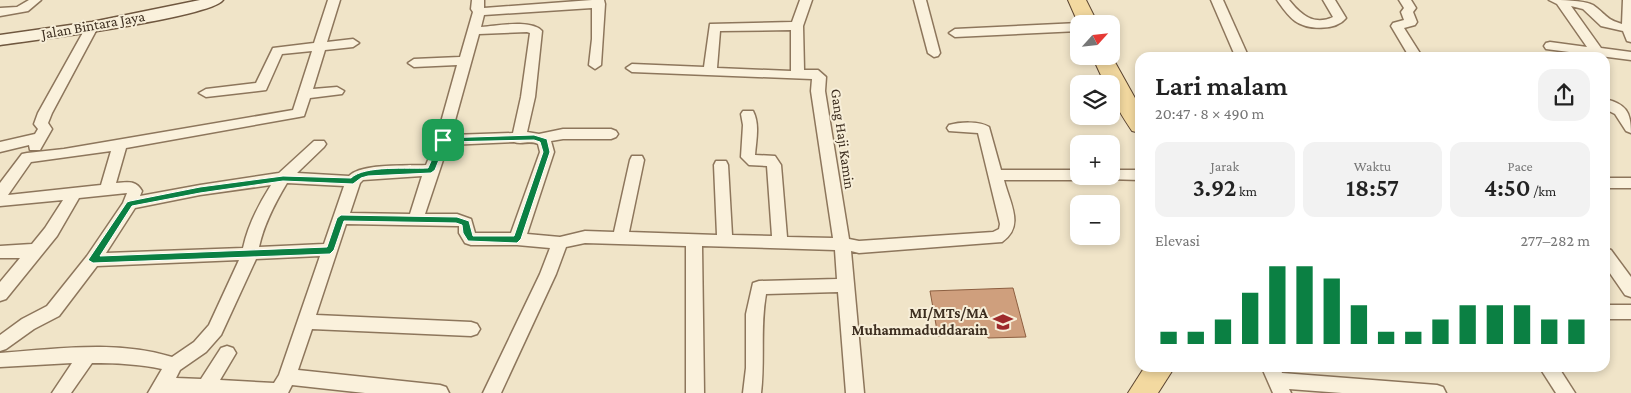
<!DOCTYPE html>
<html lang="id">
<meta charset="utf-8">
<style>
body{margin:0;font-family:"Crimson Pro",serif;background:#f2f2f2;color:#222;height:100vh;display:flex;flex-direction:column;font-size:19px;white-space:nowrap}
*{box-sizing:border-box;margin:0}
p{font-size:16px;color:#767676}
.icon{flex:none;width:28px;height:28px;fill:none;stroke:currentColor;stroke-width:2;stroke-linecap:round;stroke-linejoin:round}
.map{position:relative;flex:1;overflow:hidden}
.details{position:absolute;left:1135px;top:52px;width:475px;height:320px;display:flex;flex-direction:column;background:#fff;border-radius:15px;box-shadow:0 2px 8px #0003}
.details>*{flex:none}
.needle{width:32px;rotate:63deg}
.tools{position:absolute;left:1070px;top:15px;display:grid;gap:10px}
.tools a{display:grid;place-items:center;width:50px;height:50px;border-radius:10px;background:#fff;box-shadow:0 2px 8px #0003;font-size:25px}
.pin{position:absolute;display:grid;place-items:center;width:42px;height:42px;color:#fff;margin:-21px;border-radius:10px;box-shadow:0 2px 8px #0006}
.round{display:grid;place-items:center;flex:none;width:52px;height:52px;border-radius:15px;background:#f2f2f2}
.summary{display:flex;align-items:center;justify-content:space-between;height:85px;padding:0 20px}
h1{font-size:28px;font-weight:600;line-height:38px}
.metrics{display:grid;grid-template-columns:repeat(3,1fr);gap:8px;height:85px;padding:5px 20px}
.metrics div{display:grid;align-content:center;border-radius:12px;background:#f2f2f2;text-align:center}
.metrics b{font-size:25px;font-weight:600}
.metrics small{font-size:14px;font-weight:400}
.metrics p{font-size:14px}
.chart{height:140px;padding:10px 20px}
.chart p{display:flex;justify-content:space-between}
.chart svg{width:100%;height:90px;margin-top:5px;stroke:#0b8043;stroke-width:6}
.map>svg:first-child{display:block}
.building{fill:#cf9f7d;stroke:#8d5f41}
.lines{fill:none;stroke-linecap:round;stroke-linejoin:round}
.street-casing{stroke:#8d765c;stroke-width:3}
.secondary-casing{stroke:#6f573f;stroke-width:3}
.primary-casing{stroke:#5b4430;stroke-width:2}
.street{fill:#faf1dc;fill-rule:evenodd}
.secondary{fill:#faf1dc;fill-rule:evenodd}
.primary{fill:#f3d9a0;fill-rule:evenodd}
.route{fill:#0b8043;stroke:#fff;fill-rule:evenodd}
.labels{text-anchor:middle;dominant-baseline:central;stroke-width:4;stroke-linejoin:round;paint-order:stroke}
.street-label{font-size:15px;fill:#3d2e20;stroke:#f7eed8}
.poi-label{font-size:15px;font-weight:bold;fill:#3d2e20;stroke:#f7eed8;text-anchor:end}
</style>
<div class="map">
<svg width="1631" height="393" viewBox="0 0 1631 393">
<rect width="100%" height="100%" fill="#f0e4c8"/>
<polygon class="building" points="1013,288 1026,337 988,338 987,334 938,336 930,291"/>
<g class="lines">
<defs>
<g id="street">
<polygon points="29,0 41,0 28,11 0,16 0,8 17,7"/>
<path d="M 328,0 L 340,0 L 327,42 L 353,39 L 359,43 L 353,47 L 325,50 L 313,89 L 337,87 L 344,91 L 342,94 L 310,98 L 304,116 L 299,117 L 126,148 L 116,183 C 128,182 136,180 142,191 L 140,196 L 200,185 L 279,173 L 314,141 L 324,141 L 326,144 L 324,147 L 297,173 L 349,176 C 362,163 407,166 426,165 L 436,140 L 457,65 L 414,67 L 408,63 L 414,59 L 460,57 L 473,12 L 471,9 L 472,0 L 484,0 L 484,8 L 592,0 L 604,0 L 605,4 L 601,65 L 595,69 L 589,65 L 592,39 L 592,8 L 484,15 L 481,27 C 496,26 531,19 542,31 L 535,97 L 527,132 L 539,134 L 563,129 L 611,129 L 616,131 L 618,134 L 616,137 L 611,139 L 563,139 L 551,141 L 554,152 L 527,234 L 560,237 L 585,231 L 614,232 L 630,160 L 632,156 L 642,156 L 644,160 L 629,232 L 717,235 L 714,165 L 716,161 L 726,161 L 728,165 L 732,235 L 772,236 L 767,166 L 749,165 L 741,157 L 743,125 L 741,114 L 743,111 L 753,111 C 760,124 756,141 755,155 L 775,156 L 781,165 L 787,237 L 833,238 L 811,91 L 812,79 L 632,72 L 626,68 L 632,64 L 704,67 L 710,24 L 792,22 L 800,0 L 812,0 L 803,26 L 804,70 L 818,70 L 826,77 L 825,91 L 849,239 L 859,241 L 993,232 L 999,229 L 1000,224 L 978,133 L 949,131 L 947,128 L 949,125 C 960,122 979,121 989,127 L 1001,170 L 1079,170 L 1079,176 L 1086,176 L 1079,180 L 1004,180 C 1010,204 1025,226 1002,242 L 859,253 L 851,251 L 864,393 L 846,393 L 838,292 L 766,294 C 760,327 765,360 761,393 L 743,393 L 746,368 L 746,314 L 753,283 L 759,281 L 837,279 L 835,250 L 702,246 L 704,393 L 686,393 L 686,246 L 585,243 L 566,247 L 556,274 L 501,393 L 483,393 L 540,274 L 550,248 L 517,245 L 471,245 L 465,243 L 459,233 L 459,226 L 456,226 L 346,224 L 316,315 L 471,322 L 477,324 L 480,329 L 477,334 L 471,336 L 312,329 L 298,370 L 440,385 L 446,387 L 449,393 L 365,393 L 292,385 L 288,393 L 148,393 L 162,369 C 139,364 116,363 92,363 L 71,393 L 52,393 L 72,363 L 0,367 L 0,353 C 56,349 118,340 172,357 L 194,342 L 209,325 L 239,260 L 97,266 L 59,316 L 34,329 L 6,349 L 0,351 L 0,335 L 22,319 L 47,306 L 87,256 L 123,203 L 127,193 L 79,198 L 57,236 L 6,299 L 0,301 L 0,282 L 20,258 L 0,258 L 0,246 L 32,244 L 45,228 L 63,200 L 0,206 L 0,183 L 22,154 L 27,153 L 64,149 L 293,110 L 312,51 L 282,54 L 266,90 L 206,97 L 199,93 L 206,89 L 256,83 L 273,48 L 314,43 ZM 791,30 L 791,71 L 717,68 L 720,31 ZM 527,32 L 530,33 L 521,97 L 513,133 L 451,135 L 479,34 ZM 514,142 C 522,145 529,140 538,144 L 540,152 L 511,233 L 475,233 L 471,219 L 457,214 L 425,214 L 448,145 ZM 111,151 L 101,185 L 8,195 L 31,162 ZM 422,176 L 410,214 L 350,213 L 360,183 L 363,180 ZM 287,183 L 344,186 L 324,244 L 259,247 C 264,224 275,203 287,183 ZM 271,185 C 259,204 248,225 243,248 L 106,253 L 135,208 L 200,195 ZM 320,256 L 279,375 L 274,383 L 220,380 L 236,353 L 233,348 L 227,346 L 221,348 L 201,379 L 176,378 L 180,370 L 206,352 L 221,335 L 256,259 Z"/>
<polygon points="914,0 926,0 940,53 938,56 934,57 928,53"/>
<polygon points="1211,0 1223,0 1249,58 1236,58"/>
<path d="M 1277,0 L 1289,0 C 1301,15 1314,26 1333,17 L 1323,0 L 1335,0 L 1346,18 C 1336,31 1307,30 1295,21 C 1288,16 1282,7 1277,0 Z"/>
<polygon points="1399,0 1411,0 1416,8 1413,12 1417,22 1415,25 1404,28 1423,58 1410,58 1391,26 1393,23 1404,20 1401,12 1404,8"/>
<path d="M 1549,0 C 1562,0 1582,0 1593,5 C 1606,14 1605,19 1622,24 L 1623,0 L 1631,0 L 1631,42 L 1627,41 L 1623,31 L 1601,26 L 1583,9 L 1571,6 L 1601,48 L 1631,52 L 1631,60 L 1546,49 L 1544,46 L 1546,43 L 1550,42 L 1587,47 L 1557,4 Z"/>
<polygon points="92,23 98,27 52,113 48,123 52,129 40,150 30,150 29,145 0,152 0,142 35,134 38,129 34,124 38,113 86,27"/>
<polygon points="1079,23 1081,24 1079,24 1079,31 955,37 949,33 955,29"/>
<path d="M 1605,99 C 1626,104 1631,112 1631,133 L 1626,131 L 1615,114 L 1605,109 Z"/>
<polygon points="1111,170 1140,170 1140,180 1106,179 1104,176 1111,176"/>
<rect x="1605" y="178" width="26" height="10"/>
<polygon points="1605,248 1611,250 1631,277 1631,297 1625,295 1605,266"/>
<rect x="1605" y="305" width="26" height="14"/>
<polygon points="1262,368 1280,368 1282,373 1437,385 1443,387 1446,393 1342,393 1289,389 1291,393 1273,393"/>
<polygon points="1540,368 1559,368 1575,393 1556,393"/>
</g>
<path id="secondary" d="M 200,0 L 223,0 C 212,17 30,41 0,45 L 0,35 L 92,22 Z"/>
<g id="primary">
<polygon points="1068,0 1086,0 1098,24 1079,25"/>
<path d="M 1111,55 L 1140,107 L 1140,133 L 1132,131 C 1123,117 1111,101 1111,84 L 1105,84 L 1092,56 Z"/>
<polygon points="1144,368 1174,368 1158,393 1128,393"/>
</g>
</defs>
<use href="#street" class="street-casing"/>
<use href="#secondary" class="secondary-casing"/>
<use href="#primary" class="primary-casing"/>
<use href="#street" class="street"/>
<use href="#secondary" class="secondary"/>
<use href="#primary" class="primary"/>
</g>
<path class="route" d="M 534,135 L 547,139 L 550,152 L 521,239 L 517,243 L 468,241 L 463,233 L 462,225 L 456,223 L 344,221 L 334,250 L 330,254 L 93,263 L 88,260 L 127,202 L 130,201 L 200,187 L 283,176 L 351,178 C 364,165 409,169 428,168 L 441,138 ZM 534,140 L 540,142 L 543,152 L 514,236 L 473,236 L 469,221 L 457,217 L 341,215 L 337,218 L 327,247 L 100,256 L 132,206 L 200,193 L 283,181 L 353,184 L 361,178 L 368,176 L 431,173 L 435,170 L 446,142 Z"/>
<defs>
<symbol id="school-bare" viewBox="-9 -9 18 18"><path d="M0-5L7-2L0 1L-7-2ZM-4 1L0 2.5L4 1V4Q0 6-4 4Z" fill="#9e2a2b" stroke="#f7eed8" stroke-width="2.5" paint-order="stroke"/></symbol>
</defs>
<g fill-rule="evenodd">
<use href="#school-bare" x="989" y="308" width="28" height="28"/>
</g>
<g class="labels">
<g class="street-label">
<text transform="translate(93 25) rotate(-10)">Jalan Bintara Jaya</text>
<text transform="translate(843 139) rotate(82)">Gang Haji Kamin</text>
</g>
<g class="poi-label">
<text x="988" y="313">MI/MTs/MA<tspan x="988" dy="17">Muhammaduddarain</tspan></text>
</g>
</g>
</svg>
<div class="tools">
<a><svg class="needle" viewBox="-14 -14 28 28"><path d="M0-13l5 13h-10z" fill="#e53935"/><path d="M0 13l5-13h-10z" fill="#767676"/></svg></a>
<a><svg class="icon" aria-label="layers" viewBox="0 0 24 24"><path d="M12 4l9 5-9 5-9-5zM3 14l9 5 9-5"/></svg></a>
<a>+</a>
<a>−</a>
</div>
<div class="pin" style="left:443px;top:140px;background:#1e9e55"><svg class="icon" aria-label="arrive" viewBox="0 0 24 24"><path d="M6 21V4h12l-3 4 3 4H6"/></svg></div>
<section class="details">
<div class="summary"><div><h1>Lari malam</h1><p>20:47 · 8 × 490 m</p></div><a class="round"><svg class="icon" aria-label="share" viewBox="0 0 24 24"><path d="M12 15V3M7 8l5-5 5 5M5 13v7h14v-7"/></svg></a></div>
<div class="metrics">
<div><p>Jarak</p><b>3.92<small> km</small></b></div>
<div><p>Waktu</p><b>18:57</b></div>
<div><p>Pace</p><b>4:50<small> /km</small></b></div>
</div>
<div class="chart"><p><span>Elevasi</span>277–282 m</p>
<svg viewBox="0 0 160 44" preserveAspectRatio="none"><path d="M5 44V38M15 44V38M25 44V32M35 44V19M45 44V6M55 44V6M65 44V12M75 44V25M85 44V38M95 44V38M105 44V32M115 44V25M125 44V25M135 44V25M145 44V32M155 44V32"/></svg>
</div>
</section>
</div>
